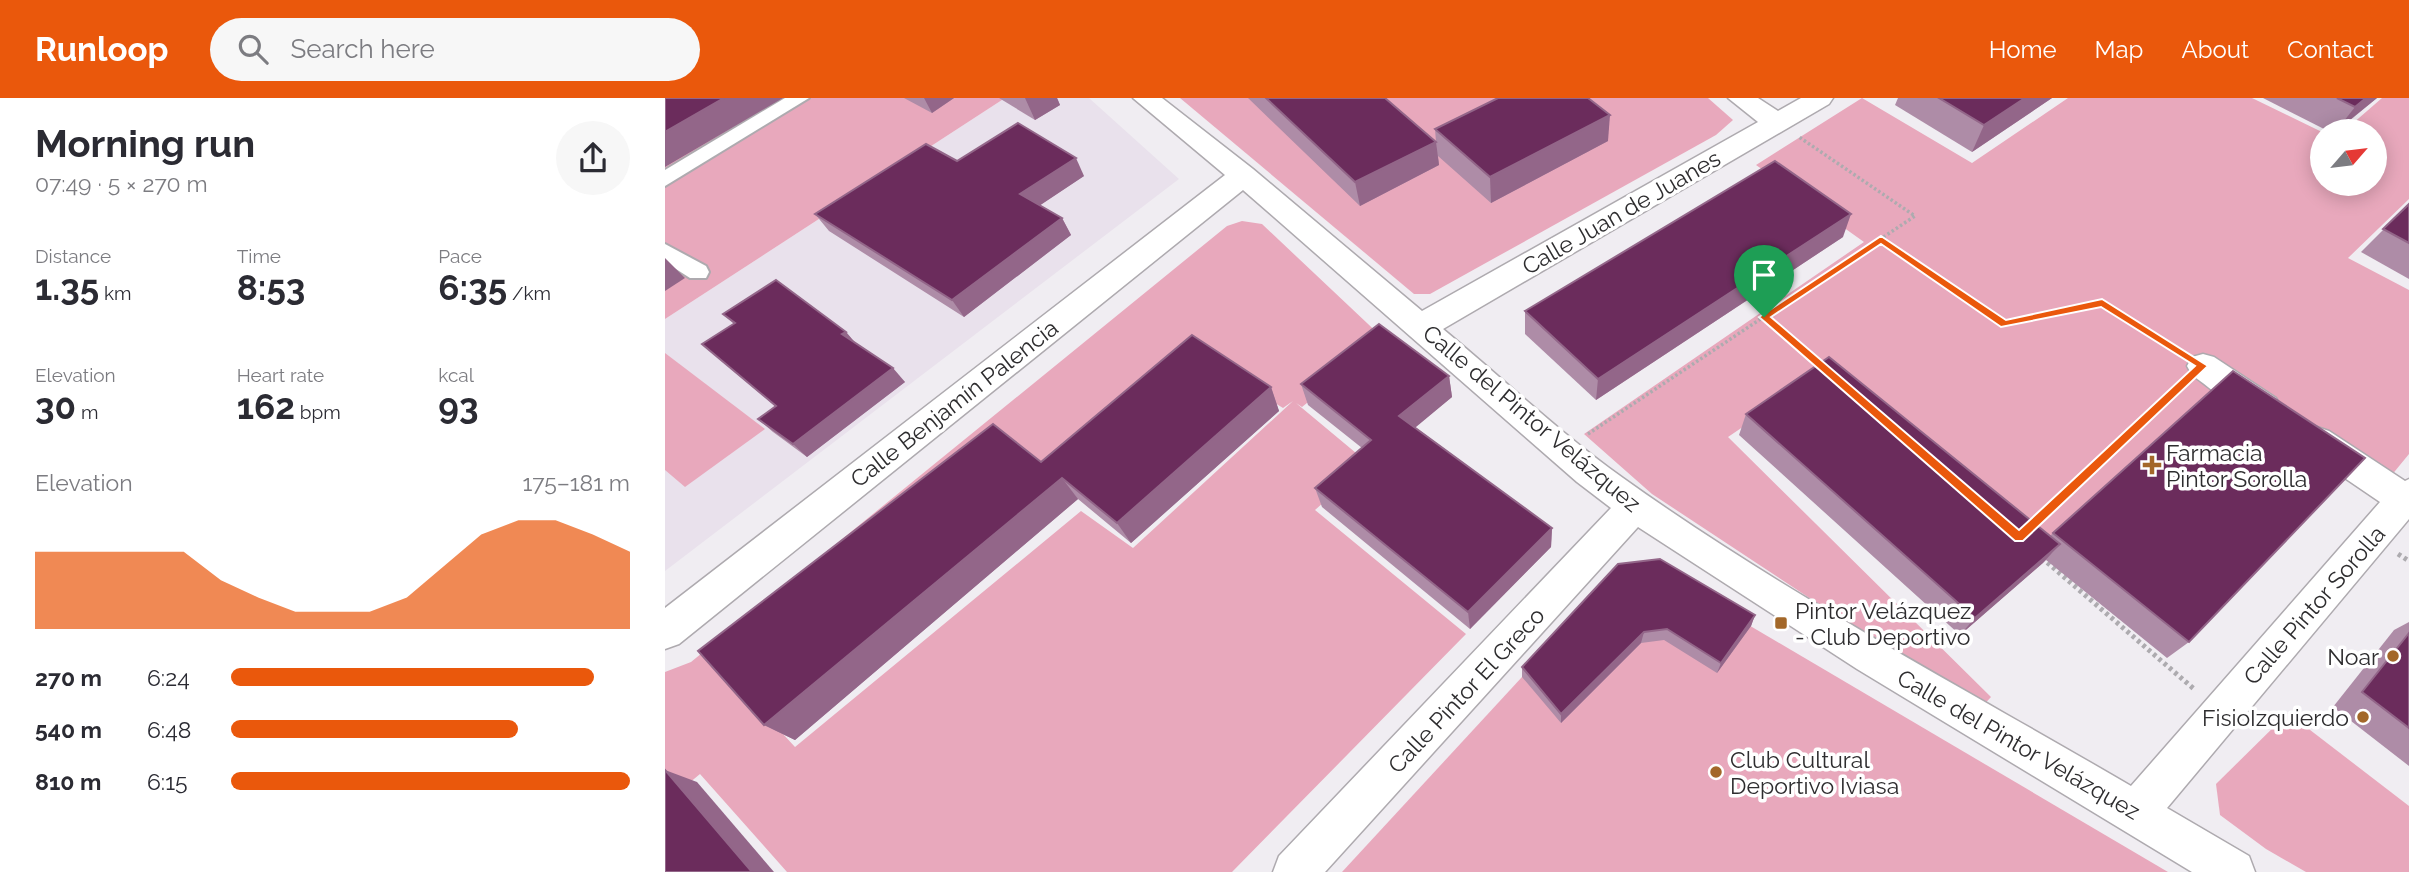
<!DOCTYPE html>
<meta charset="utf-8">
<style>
body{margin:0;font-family:Raleway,sans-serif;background:#f7f7f7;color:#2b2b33;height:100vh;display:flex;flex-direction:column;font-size:26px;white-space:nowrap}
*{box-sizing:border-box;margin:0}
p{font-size:23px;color:#7c7c81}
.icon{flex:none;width:38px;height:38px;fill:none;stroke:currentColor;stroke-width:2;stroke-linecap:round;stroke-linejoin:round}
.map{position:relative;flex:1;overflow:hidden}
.drawer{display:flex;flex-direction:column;background:#fff;width:665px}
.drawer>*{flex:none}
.needle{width:46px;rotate:62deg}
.tools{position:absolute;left:1645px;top:21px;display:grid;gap:14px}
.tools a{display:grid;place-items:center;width:77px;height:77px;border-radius:50%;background:#fff;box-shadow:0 4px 18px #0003;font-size:35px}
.pin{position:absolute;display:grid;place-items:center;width:60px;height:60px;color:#fff;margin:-72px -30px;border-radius:50% 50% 50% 0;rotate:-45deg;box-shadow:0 0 7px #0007}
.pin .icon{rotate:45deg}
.round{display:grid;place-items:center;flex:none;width:74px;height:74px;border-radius:37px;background:#f7f7f7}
.headline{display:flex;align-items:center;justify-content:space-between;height:119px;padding:0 35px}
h1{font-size:38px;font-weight:700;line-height:52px}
.figures{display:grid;grid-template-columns:repeat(3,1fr);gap:10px;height:119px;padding:7px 35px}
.figures div{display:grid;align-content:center}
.figures b{font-size:35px;font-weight:700}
.figures small{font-size:19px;font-weight:400}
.figures p{font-size:19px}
.chart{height:196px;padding:14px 35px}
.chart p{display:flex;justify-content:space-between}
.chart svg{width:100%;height:126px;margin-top:7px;fill:#ea580c;opacity:.7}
ul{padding:0 35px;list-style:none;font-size:23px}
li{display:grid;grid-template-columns:112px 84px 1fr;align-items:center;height:52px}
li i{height:18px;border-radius:9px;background:#ea580c}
header{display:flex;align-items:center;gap:42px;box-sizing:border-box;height:98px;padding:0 35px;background:#ea580c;color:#fff}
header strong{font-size:33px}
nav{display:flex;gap:38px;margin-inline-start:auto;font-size:24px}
.search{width:490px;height:63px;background:#f7f7f7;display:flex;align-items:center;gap:18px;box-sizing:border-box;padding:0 24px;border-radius:38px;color:#7c7c81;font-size:26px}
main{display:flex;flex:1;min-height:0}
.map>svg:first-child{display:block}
.built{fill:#e9e1ec}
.green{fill:#e8a8bc;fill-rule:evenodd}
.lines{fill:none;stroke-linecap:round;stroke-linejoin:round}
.pedestrian-casing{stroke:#aeaaaf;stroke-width:4}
.minor-casing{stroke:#aeaaaf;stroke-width:3}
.path-far1{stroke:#adabaf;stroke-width:3.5;stroke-dasharray:2.5 2.5;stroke-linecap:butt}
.path{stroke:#adabaf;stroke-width:5;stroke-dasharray:3.5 3.5;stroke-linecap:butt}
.pedestrian{fill:#fff;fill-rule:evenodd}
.minor{fill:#fff;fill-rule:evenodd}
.wall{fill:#ae8ca7}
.shaded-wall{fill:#936689}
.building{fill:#6b2c5c;stroke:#936689;stroke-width:2}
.route{fill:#ea580c;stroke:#fff;stroke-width:2;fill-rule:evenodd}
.poi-dot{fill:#a36729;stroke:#fff;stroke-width:2.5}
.labels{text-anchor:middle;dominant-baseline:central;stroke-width:7;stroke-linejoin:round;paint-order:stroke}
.street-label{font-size:23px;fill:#2e2d2f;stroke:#fff}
.poi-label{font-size:23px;fill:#2e2d2f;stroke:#fff;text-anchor:start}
</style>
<header>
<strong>Runloop</strong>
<div class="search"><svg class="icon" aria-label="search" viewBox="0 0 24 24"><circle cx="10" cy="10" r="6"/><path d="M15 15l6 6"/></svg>Search here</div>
<nav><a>Home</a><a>Map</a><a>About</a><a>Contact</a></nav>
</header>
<main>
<section class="drawer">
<div class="headline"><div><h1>Morning run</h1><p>07:49 · 5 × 270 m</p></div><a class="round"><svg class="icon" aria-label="share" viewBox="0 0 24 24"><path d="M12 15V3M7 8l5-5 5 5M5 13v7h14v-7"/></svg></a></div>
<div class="figures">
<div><p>Distance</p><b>1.35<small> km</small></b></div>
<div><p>Time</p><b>8:53</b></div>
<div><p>Pace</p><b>6:35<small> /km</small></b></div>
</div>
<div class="figures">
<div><p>Elevation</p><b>30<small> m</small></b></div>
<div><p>Heart rate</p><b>162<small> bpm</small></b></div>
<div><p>kcal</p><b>93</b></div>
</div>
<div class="chart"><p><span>Elevation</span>175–181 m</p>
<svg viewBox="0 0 160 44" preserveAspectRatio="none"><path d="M0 44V17L10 17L20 17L30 17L40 17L50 27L60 33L70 38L80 38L90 38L100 33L110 22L120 11L130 6L140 6L150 11L160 17V44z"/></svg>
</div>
<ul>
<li><b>270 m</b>6:24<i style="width:91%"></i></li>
<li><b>540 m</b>6:48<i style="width:72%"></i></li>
<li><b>810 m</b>6:15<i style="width:100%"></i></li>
</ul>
</section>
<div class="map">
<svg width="1744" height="774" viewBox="0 0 1744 774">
<rect width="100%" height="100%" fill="#f0edf2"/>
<polygon class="built" points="340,0 424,0 514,81 0,473 0,221"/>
<g class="green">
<polygon points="0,0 340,0 0,221"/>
<polygon points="515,0 1043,0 1068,22 1051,37 765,196 749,196"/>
<polygon points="1197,0 1307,65 1403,0 1587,0 1657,34 1657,86 1710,86 1710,33 1679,33 1717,0 1744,0 1744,101 1683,160 1744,192 1744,356 1712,395 1548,295 1371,454 1159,274 1063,339 1326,599 1314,612 987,396 919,336 1199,144 1091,67"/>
<path d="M 577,123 L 597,126 L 720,242 L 637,309 L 631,305 L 703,365 L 650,412 L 801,536 L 567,774 L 122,774 L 35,676 L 0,705 L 0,574 L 26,564 L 562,128 ZM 536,259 L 618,310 L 628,303 L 468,450 L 416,413 L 130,649 L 59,572 L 392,380 Z"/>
<polygon points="0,255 100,331 20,389 0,372"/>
<polygon points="992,473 1503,774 677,774 857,579"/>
<polygon points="1623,615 1744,708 1744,774 1641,774 1601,751 1555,717 1551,686"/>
</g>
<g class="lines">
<defs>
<g id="pedestrian">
<polygon points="120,0 144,0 0,88 0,72"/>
<polygon points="0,146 41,168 44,174 41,180 25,180 0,164"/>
</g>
<g id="minor">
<path d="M 468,0 L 497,0 L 588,71 L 757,213 L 1093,24 L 1063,0 L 1093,0 L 1113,13 L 1136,0 L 1168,0 L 1164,6 L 778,231 C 837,280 895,335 958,380 C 1119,495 1295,588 1466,688 L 1715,404 L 1640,353 L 1635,343 L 1640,333 L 1652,329 L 1664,333 L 1740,383 L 1744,381 L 1744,421 L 1502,710 L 1584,758 L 1590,774 L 1527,774 L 1192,571 L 973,429 L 660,774 L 608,774 L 614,758 L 946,410 L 912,384 L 578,92 L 14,546 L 0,551 L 0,510 L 560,77 Z"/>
<path d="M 1538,256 L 1549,259 L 1611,300 L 1616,309 L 1611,318 C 1583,327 1549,292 1527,277 L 1522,268 L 1527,259 Z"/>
</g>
</defs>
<use href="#pedestrian" class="pedestrian-casing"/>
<use href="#minor" class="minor-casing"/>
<g class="path-far1">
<polyline points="1216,141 1340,226 1437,205 1513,252"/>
<polyline points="1099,219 1156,268"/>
<polyline points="923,336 1250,118 1134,39"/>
<polyline points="1464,337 1517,287"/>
</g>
<g class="path">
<polyline points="1365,429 1466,335"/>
<polyline points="1733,456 1744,463"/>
<polyline points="1377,460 1529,591"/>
</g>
<use href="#pedestrian" class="pedestrian"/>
<use href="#minor" class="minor"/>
</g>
<g class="wall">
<polygon points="239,0 289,0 267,15"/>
<polygon points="334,0 392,0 395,7 370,22"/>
<polygon points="583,0 720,0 771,44 770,31 943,43 826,105 773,58 774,67 695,108"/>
<polygon points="1233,0 1387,0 1307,54 1230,7"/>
<polygon points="1598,0 1712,0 1672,33 1663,33"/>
<polygon points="292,63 419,78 375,107 397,120 406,137 299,219 164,133 150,116"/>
<polygon points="1744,106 1744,181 1696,154"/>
<polygon points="1178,139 931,302 860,236 860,213"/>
<polygon points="58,216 181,234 191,246 240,284 142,359 108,334 93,321 110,308 37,246 69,226"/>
<polygon points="784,278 787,299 750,329 887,430 886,449 805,531 657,409 650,390 697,350 643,307 636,286"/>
<polygon points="606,289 614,313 466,445 413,401 130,642 99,627 376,364"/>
<polygon points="1081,316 1385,438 1388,435 1524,544 1502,560 1381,462 1295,537 1074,337"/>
<polygon points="953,466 1090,517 1086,528 1052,575 999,542 976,545 896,625 857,579 857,569"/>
<polygon points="1744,524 1744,668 1668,609 1729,532"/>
</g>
<g class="shaded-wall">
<polygon points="59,0 118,0 0,69 0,34"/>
<polygon points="259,0 289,0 267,15"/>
<polygon points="360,0 392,0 395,7 370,22"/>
<polygon points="1360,0 1387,0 1307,54 1319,27"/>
<polygon points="1701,0 1712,0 1671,33 1690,9"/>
<polygon points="945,17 943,43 826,105 825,79"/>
<polygon points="771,44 774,67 695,108 690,84"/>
<polygon points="411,60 419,78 365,114 355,96"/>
<polygon points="1186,116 1178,139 931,302 933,281"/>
<polygon points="397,120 406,137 299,219 287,202"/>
<polygon points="0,160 20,180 0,193"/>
<polygon points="181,234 193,248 177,236"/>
<polygon points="228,270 240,284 142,359 128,346"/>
<polygon points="784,278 787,299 739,339 734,318"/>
<polygon points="606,289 614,313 466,445 452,425"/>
<polygon points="397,380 413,401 130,642 99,627"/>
<polygon points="887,430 886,449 805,531 803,514"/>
<polygon points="1395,446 1378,465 1295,537 1310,520"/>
<polygon points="1090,517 1086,528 1052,575 1056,565"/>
<polygon points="979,534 976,545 896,625 896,616"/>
<polygon points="0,672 32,684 109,774 87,774"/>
</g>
<g class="building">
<polygon points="0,0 59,0 0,34"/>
<polygon points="601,0 720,0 771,44 690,84"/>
<polygon points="833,0 923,0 945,17 825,79 770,31"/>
<polygon points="1274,0 1360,0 1319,27"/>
<polygon points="1672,0 1701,0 1690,9"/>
<polygon points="353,25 411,60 355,96 397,120 287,202 150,116 261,46 292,63"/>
<polygon points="1110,63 1186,116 933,281 860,213"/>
<polygon points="1744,106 1744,145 1718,131"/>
<polygon points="111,182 181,234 177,236 228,270 128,346 93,321 111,308 37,246 70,225 58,216"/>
<polygon points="714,226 784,278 734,318 887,430 803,514 650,390 706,342 636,286"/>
<polygon points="527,237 606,289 452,425 397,380 99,627 33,553 328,326 376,364"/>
<polygon points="1164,259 1395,446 1310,520 1081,316"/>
<polygon points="1568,273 1700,360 1524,544 1388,435"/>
<polygon points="995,461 1090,517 1056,565 1002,531 979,534 896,616 857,569 953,466"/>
<polygon points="1744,535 1744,630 1697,594"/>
<polygon points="0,672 87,774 0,774"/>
</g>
<path class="route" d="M 1216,138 L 1341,222 L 1437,201 L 1543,268 L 1358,443 L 1350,443 L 1094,219 ZM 1216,146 L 1336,229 L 1436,209 L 1530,268 L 1354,432 L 1106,219 Z"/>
<g class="poi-dot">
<path d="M1483.5 356.5h7v7h7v7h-7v7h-7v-7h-7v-7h7z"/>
<rect x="1109" y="518" width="14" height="14" rx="3.5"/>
<circle cx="1728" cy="558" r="7"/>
<circle cx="1698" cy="619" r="7"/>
<circle cx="1051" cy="674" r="7"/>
</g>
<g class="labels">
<g class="street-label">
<text transform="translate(956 114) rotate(-30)">Calle Juan de Juanes</text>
<text transform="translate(289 305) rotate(-38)">Calle Benjamín Palencia</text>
<text transform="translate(867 320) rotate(40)">Calle del Pintor Velázquez</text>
<text transform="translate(1649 507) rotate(-49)">Calle Pintor Sorolla</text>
<text transform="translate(801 592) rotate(-47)">Calle Pintor El Greco</text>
<text transform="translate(1354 646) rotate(30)">Calle del Pintor Velázquez</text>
</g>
<g class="poi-label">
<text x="1501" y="354">Farmacia<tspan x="1501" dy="26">Pintor Sorolla</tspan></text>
<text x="1130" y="512">Pintor Velázquez<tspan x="1130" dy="26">- Club Deportivo</tspan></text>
<text x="1714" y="558" text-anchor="end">Noar</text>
<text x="1684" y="619" text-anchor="end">FisioIzquierdo</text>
<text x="1065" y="661">Club Cultural<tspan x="1065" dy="26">Deportivo Iviasa</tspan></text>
</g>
</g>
</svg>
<div class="tools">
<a><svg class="needle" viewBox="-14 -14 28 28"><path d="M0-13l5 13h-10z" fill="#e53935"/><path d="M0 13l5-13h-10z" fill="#7c7c81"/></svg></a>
</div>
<div class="pin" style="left:1099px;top:219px;background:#1e9e55"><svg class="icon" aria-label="arrive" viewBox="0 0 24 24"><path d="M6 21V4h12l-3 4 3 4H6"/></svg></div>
</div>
</main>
